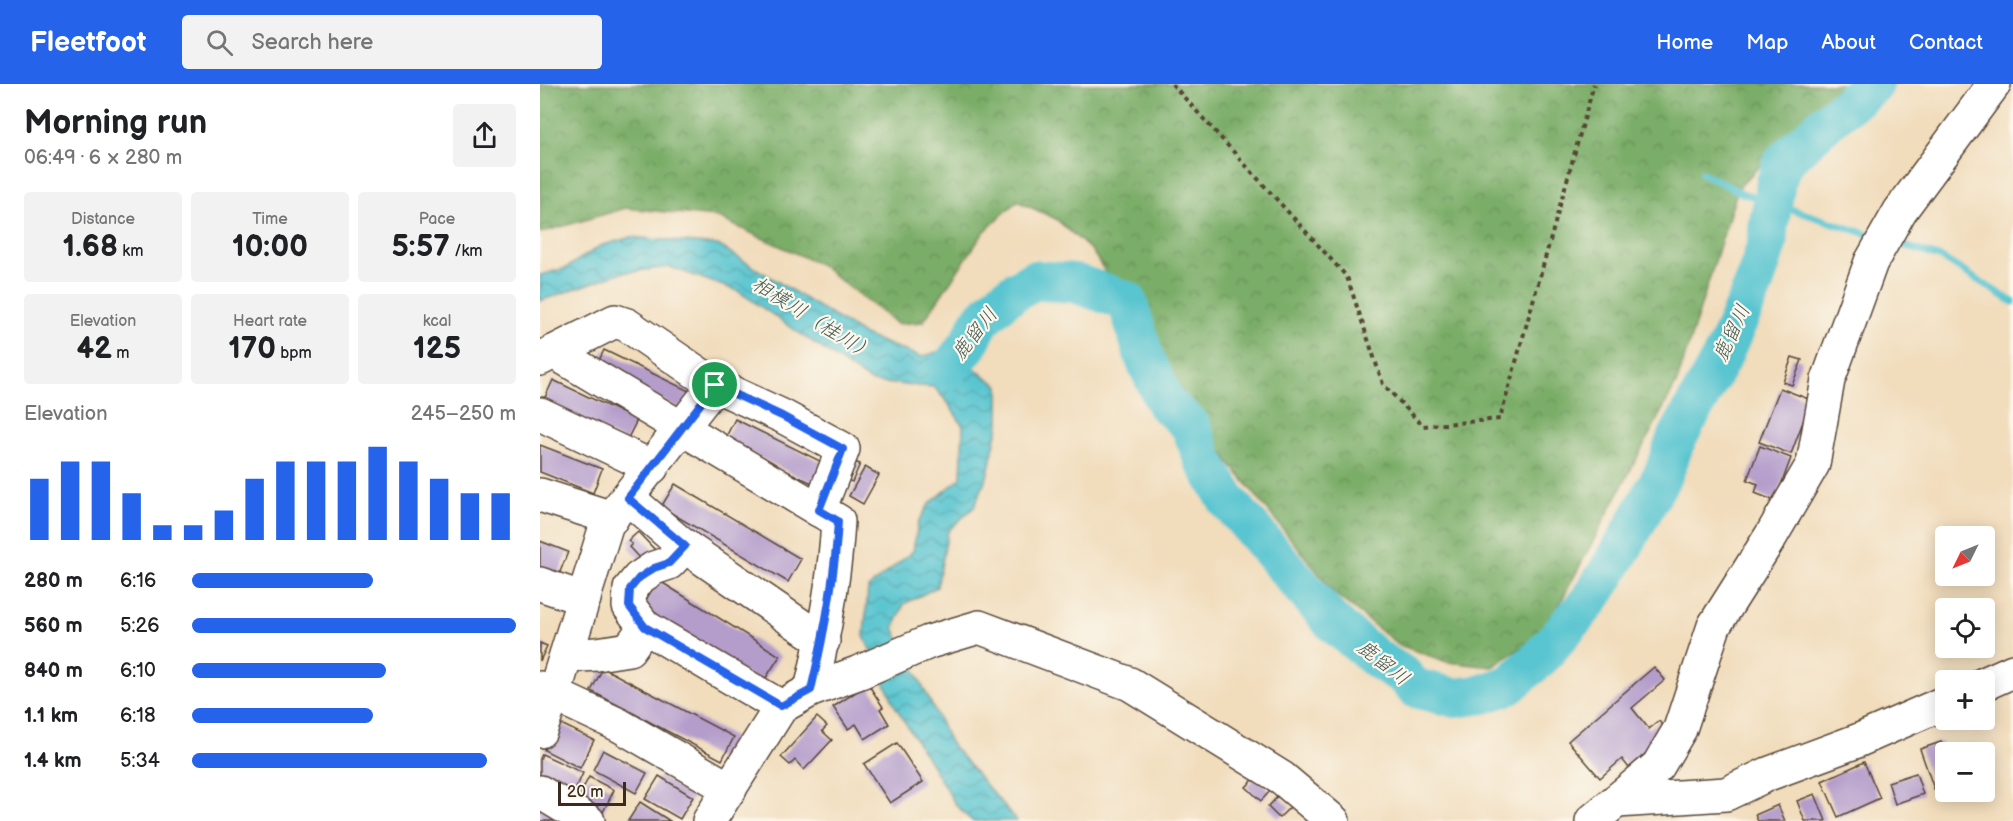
<!DOCTYPE html>
<meta charset="utf-8">
<style>
body{margin:0;font-family:"Balsamiq Sans","Klee One",sans-serif;background:#f2f2f2;color:#202124;height:100vh;display:flex;flex-direction:column;font-size:22px;white-space:nowrap}
*{box-sizing:border-box;margin:0}
p{font-size:20px;color:#757577}
.icon{flex:none;width:33px;height:33px;fill:none;stroke:currentColor;stroke-width:2;stroke-linecap:round;stroke-linejoin:round}
.map{position:relative;flex:1;overflow:hidden}
.sheet{display:flex;flex-direction:column;background:#fff;width:540px}
.sheet>*{flex:none}
.needle{width:39px;rotate:227deg}
.tools{position:absolute;left:1395px;top:442px;display:grid;gap:12px}
.tools a{display:grid;place-items:center;width:60px;height:60px;border-radius:6px;background:#fff;box-shadow:0 3px 15px #0003;font-size:30px}
.scale{position:absolute;left:18px;bottom:15px;width:68px;box-sizing:border-box;padding-left:6px;border:3px solid #3b2a1e;border-top:0;font-size:16px;line-height:21px;white-space:nowrap;color:#3b2a1e;-webkit-text-stroke:4px #fbf7ec;paint-order:stroke}
.pin{position:absolute;display:grid;place-items:center;width:51px;height:51px;color:#fff;margin:-26px;border:3px solid #fff;border-radius:50%;box-shadow:0 2px 6px #0007}
.round{display:grid;place-items:center;flex:none;width:63px;height:63px;border-radius:6px;background:#f2f2f2}
.overview{display:flex;align-items:center;justify-content:space-between;height:102px;padding:0 24px}
h1{font-size:33px;font-weight:800;line-height:45px}
.stats{display:grid;grid-template-columns:repeat(3,1fr);gap:9px;height:102px;padding:6px 24px}
.stats div{display:grid;align-content:center;border-radius:6px;background:#f2f2f2;text-align:center}
.stats b{font-size:30px;font-weight:800}
.stats small{font-size:16px;font-weight:400}
.stats p{font-size:16px}
.chart{height:168px;padding:12px 24px}
.chart p{display:flex;justify-content:space-between}
.chart svg{width:100%;height:108px;margin-top:6px;stroke:#2563eb;stroke-width:6}
ul{padding:0 24px;list-style:none;font-size:20px}
li{display:grid;grid-template-columns:96px 72px 1fr;align-items:center;height:45px}
li i{height:15px;border-radius:8px;background:#2563eb}
header{display:flex;align-items:center;gap:36px;box-sizing:border-box;height:84px;padding:0 30px;background:#2563eb;color:#fff}
header strong{font-size:28px}
nav{display:flex;gap:33px;margin-inline-start:auto;font-size:21px}
.search{width:420px;height:54px;background:#f2f2f2;display:flex;align-items:center;gap:15px;box-sizing:border-box;padding:0 21px;border-radius:6px;color:#757577;font-size:22px}
main{display:flex;flex:1;min-height:0}
.map>svg:first-child{display:block}
.forest{fill:url(#forest-crowns);stroke:#5a6c43;stroke-width:1.5}
.water{fill:url(#water-waves);stroke:#4a7877;stroke-width:1.5}
.lines{fill:none;stroke-linecap:round;stroke-linejoin:round}
.stream{stroke:#58c5d0;stroke-width:7}
.river{stroke:#58c5d0;stroke-width:40}
.building{fill:#b49ccb}
.minor-casing{stroke:#564536;stroke-width:36}
.path{stroke:#564536;stroke-width:4;stroke-dasharray:4.5 4.5;stroke-linecap:butt}
.minor{stroke:#fff;stroke-width:33}
.route-casing{stroke:#fff;stroke-width:12}
.route{stroke:#2563eb;stroke-width:8}
.labels{text-anchor:middle;dominant-baseline:central;stroke-width:4.5;stroke-linejoin:round;paint-order:stroke}
.water-label{font-size:20px;font-style:italic;fill:#445853;stroke:#fbf7ec}
</style>
<header>
<strong>Fleetfoot</strong>
<div class="search"><svg class="icon" aria-label="search" viewBox="0 0 24 24"><circle cx="10" cy="10" r="6"/><path d="M15 15l6 6"/></svg>Search here</div>
<nav><a>Home</a><a>Map</a><a>About</a><a>Contact</a></nav>
</header>
<main>
<section class="sheet">
<div class="overview"><div><h1>Morning run</h1><p>06:49 · 6 × 280 m</p></div><a class="round"><svg class="icon" aria-label="share" viewBox="0 0 24 24"><path d="M12 15V3M7 8l5-5 5 5M5 13v7h14v-7"/></svg></a></div>
<div class="stats">
<div><p>Distance</p><b>1.68<small> km</small></b></div>
<div><p>Time</p><b>10:00</b></div>
<div><p>Pace</p><b>5:57<small> /km</small></b></div>
</div>
<div class="stats">
<div><p>Elevation</p><b>42<small> m</small></b></div>
<div><p>Heart rate</p><b>170<small> bpm</small></b></div>
<div><p>kcal</p><b>125</b></div>
</div>
<div class="chart"><p><span>Elevation</span>245–250 m</p>
<svg viewBox="0 0 160 44" preserveAspectRatio="none"><path d="M5 44V19M15 44V12M25 44V12M35 44V25M45 44V38M55 44V38M65 44V32M75 44V19M85 44V12M95 44V12M105 44V12M115 44V6M125 44V12M135 44V19M145 44V25M155 44V25"/></svg>
</div>
<ul>
<li><b>280 m</b>6:16<i style="width:56%"></i></li>
<li><b>560 m</b>5:26<i style="width:100%"></i></li>
<li><b>840 m</b>6:10<i style="width:60%"></i></li>
<li><b>1.1 km</b>6:18<i style="width:56%"></i></li>
<li><b>1.4 km</b>5:34<i style="width:91%"></i></li>
</ul>
</section>
<div class="map">
<svg width="1473" height="737" viewBox="0 0 1473 737">
<defs>
<pattern id="forest-crowns" width="20" height="18" patternUnits="userSpaceOnUse" patternTransform="scale(1.5)"><rect width="20" height="18" fill="#7aad68"/><path d="M2 6a3 3 0 1 1 6 0M12 15a3 3 0 1 1 6 0" fill="none" stroke="#658d55"/></pattern>
<pattern id="water-waves" width="16" height="10" patternUnits="userSpaceOnUse" patternTransform="scale(1.5)"><rect width="16" height="10" fill="#58c5d0"/><path d="M0 5q4-4 8 0t8 0" fill="none" stroke="#4aa0a8"/></pattern>
</defs>
<rect width="100%" height="100%" fill="#fbf7ec"/>
<filter id="ink" filterUnits="userSpaceOnUse"><feTurbulence type="fractalNoise" baseFrequency=".0167" numOctaves="2"/><feDisplacementMap in="SourceGraphic" scale="12" xChannelSelector="R" yChannelSelector="G"/><feConvolveMatrix kernelMatrix="1 2 1 2 8 2 1 2 1" color-interpolation-filters="sRGB"/></filter>
<filter id="wash" filterUnits="userSpaceOnUse"><feTurbulence type="fractalNoise" baseFrequency=".008" numOctaves="4" result="noise"/><feDisplacementMap in="SourceGraphic" scale="24" xChannelSelector="R" yChannelSelector="G"/><feGaussianBlur stdDeviation="1.35" result="paint"/><feColorMatrix in="noise" values="0 0 0 0 0 0 0 0 0 0 0 0 0 0 0 0 0 1.4 0 .05"/><feComposite in="paint" operator="in"/></filter>
<g filter="url(#wash)">
<rect width="100%" height="100%" fill="#f1dcbb"/>
<polygon class="forest" points="0,0 1304,0 1266,35 1198,104 1137,298 1005,548 952,583 907,578 859,561 795,510 681,368 552,167 516,135 477,117 444,148 383,238 357,240 279,180 176,133 86,124 0,149"/>
<polygon class="water" points="91,153 178,161 324,251 381,273 406,265 459,302 459,340 447,393 434,423 408,447 397,503 364,520 354,544 411,660 477,737 432,737 416,721 355,622 324,552 328,504 373,467 378,439 389,420 421,394 423,342 408,319 394,303 331,298 198,207 130,183 80,189 0,217 0,191 26,184 60,162"/>
<g class="lines">
<g class="stream">
<polyline points="1162,89 1202,109 1336,153"/>
<polyline points="1353,158 1402,174 1473,218"/>
</g>
<polyline class="river" points="407,287 428,261 441,236 465,214 494,196 534,199 587,217 605,275 626,320 650,341 664,377 688,417 792,538 837,575 863,591 875,604 916,614 943,610 969,601 1001,573 1049,517 1059,502 1084,461 1124,388 1135,358 1184,269 1213,203 1228,157 1228,145 1236,98 1243,78 1284,40 1334,0"/>
</g>
<g id="blocks">
<g class="building">
<polygon points="64,266 151,308 142,326 56,283"/>
<polygon points="1252,273 1262,276 1252,301 1243,298"/>
<polygon points="13,296 97,336 86,358 3,318"/>
<polygon points="1240,304 1271,316 1251,370 1219,358"/>
<polygon points="195,335 286,380 276,401 184,357"/>
<polygon points="0,361 62,385 53,409 0,388"/>
<polygon points="1220,362 1251,374 1235,417 1215,409 1218,400 1207,396"/>
<polygon points="309,376 320,380 312,398 301,393"/>
<polygon points="325,383 339,391 323,420 309,412"/>
<polygon points="135,400 261,475 248,498 121,423"/>
<polygon points="98,448 115,466 101,476 89,463 92,460 88,457"/>
<polygon points="0,457 28,468 18,493 0,486"/>
<polygon points="118,496 240,572 222,600 101,524"/>
<polygon points="0,559 7,562 0,577"/>
<polygon points="1114,583 1125,596 1092,624 1109,645 1119,637 1127,646 1121,656 1089,684 1082,675 1060,694 1028,657"/>
<polygon points="63,584 194,653 182,676 51,607"/>
<polygon points="328,600 343,623 340,625 349,640 325,655 316,640 308,645 293,623"/>
<polygon points="277,633 287,642 282,647 292,656 264,686 255,676 250,681 241,673"/>
<polygon points="17,638 54,656 40,684 4,666"/>
<polygon points="1401,658 1405,667 1422,661 1424,669 1406,669 1406,700 1394,705 1380,665"/>
<polygon points="357,659 383,698 350,719 324,680"/>
<polygon points="63,666 107,689 96,709 53,686"/>
<polygon points="2,670 43,689 33,711 0,696 0,675"/>
<polygon points="1324,678 1340,714 1298,733 1282,697"/>
<polygon points="1376,689 1383,710 1355,720 1348,698"/>
<polygon points="119,692 153,713 140,735 105,715"/>
<polygon points="49,693 74,706 63,728 38,714"/>
<polygon points="716,693 730,707 721,717 706,703"/>
<polygon points="1275,710 1286,737 1265,737 1257,717"/>
<polygon points="738,712 750,723 739,734 728,723"/>
<polygon points="100,718 130,737 88,737"/>
<polygon points="0,720 27,737 0,737"/>
<polygon points="1238,721 1245,737 1218,737 1215,731"/>
</g>
</g>
</g>
<g filter="url(#ink)">
<use href="#blocks" fill-opacity="0" stroke="#564536" stroke-width="1.5"/>
<g class="lines">
<defs>
<g id="minor">
<polyline points="14,268 279,426"/>
<path d="M 0,275 L 75,237 L 87,241 L 175,301 L 242,332 L 303,365 L 279,426 L 298,437 C 295,494 284,551 271,606"/>
<polyline points="0,330 112,383"/>
<polyline points="0,411 72,434"/>
<polyline points="88,414 140,459 283,557"/>
<polyline points="0,500 44,515"/>
<polyline points="105,543 241,623"/>
<polyline points="26,572 57,570 89,565 105,543 89,522 90,505 99,494 114,484 129,479 145,462"/>
<polyline points="1444,600 1473,587"/>
<polyline points="0,604 79,641 190,705"/>
<polyline points="0,647 14,610 67,439 175,301"/>
<polyline points="0,708 48,737"/>
<polyline points="1077,717 1186,710 1228,690 1317,657 1406,618"/>
<polyline points="169,737 241,623 271,606 320,588 389,558 439,543 590,600 742,694 793,737"/>
<polyline points="1052,737 1118,682 1140,645 1174,542 1231,452 1273,380 1288,296 1331,178 1360,127 1454,0"/>
</g>
</defs>
<use href="#minor" class="minor-casing"/>
<polyline class="path" points="632,0 807,193 843,300 883,342 960,335 1054,0"/>
<use href="#minor" class="minor"/>
</g>
</g>
<g class="lines" filter="url(#ink)">
<defs>
<path id="route" d="M 175,301 L 242,332 L 303,365 L 279,426 L 298,437 C 295,494 284,551 271,606 L 241,622 L 105,543 L 89,522 L 90,505 L 99,494 L 114,484 L 129,479 L 145,462 L 88,414 Z"/>
</defs>
<use href="#route" class="route-casing"/>
<use href="#route" class="route"/>
</g>
<g class="labels">
<g class="water-label">
<text transform="translate(273 235) rotate(32)">相模川（桂川）</text>
<text transform="translate(1192 249) rotate(-65)">鹿留川</text>
<text transform="translate(435 250) rotate(-52)">鹿留川</text>
<text transform="translate(843 579) rotate(38)">鹿留川</text>
</g>
</g>
</svg>
<div class="tools">
<a><svg class="needle" viewBox="-14 -14 28 28"><path d="M0-13l5 13h-10z" fill="#e53935"/><path d="M0 13l5-13h-10z" fill="#757577"/></svg></a>
<a><svg class="icon" aria-label="locate" viewBox="0 0 24 24"><circle cx="12" cy="12" r="6"/><path d="M12 2v4M12 18v4M2 12h4M18 12h4"/></svg></a>
<a>+</a>
<a>−</a>
</div>
<div class="scale">20 m</div>
<div class="pin" style="left:175px;top:301px;background:#1e9e55"><svg class="icon" aria-label="arrive" viewBox="0 0 24 24"><path d="M6 21V4h12l-3 4 3 4H6"/></svg></div>
</div>
</main>
